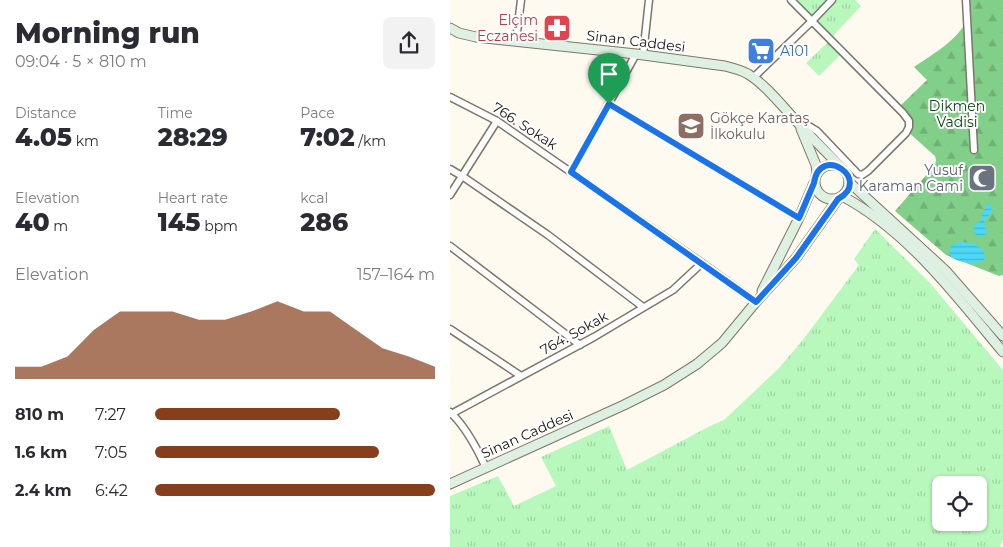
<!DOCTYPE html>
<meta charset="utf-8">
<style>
body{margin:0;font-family:Montserrat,sans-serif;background:#f2f2f3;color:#2b2b33;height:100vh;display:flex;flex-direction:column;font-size:19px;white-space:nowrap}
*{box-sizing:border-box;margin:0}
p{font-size:16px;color:#7c7c81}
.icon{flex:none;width:28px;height:28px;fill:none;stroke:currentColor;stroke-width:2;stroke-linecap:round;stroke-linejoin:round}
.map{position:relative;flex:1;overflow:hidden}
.panel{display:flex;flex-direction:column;background:#fff;width:450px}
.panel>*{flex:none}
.controls{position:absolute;left:482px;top:476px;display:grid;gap:10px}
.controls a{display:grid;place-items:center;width:55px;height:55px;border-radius:8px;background:#fff;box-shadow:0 1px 4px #0004;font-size:25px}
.pin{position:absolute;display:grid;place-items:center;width:42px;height:42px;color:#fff;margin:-51px -21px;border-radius:50% 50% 50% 0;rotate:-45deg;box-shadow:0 0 5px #0007}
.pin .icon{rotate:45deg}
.round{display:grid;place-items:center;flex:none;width:52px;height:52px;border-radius:8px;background:#f2f2f3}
.overview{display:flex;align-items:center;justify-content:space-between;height:85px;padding:0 15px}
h1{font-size:28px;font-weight:800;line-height:38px}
.figures{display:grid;grid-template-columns:repeat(3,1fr);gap:8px;height:85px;padding:5px 15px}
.figures div{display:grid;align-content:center}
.figures b{font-size:25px;font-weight:800}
.figures small{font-size:14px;font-weight:400}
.figures p{font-size:14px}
.chart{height:140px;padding:10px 15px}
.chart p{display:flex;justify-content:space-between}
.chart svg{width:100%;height:90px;margin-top:5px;fill:#853f1b;opacity:.7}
ul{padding:0 15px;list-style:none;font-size:16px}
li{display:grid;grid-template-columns:80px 60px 1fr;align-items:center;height:38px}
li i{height:12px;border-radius:6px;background:#853f1b}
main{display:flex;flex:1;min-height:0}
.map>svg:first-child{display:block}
.grass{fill:url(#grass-tufts);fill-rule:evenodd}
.forest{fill:url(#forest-firs)}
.water{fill:url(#water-rules)}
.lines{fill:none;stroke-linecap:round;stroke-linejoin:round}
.street-casing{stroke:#7e7668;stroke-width:9}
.secondary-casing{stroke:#7e7668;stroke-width:11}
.street{stroke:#fff;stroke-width:6}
.secondary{stroke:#ddf0e1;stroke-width:9}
.route-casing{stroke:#fff;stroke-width:10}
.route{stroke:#1a73e8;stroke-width:6}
.labels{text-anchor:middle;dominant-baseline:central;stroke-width:4;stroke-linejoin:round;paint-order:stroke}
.health-label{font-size:14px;fill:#be3a42;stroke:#fff;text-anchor:end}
.street-label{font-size:14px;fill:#191610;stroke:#fff}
.shop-label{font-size:14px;fill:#366cbe;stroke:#fff;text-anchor:start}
.park-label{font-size:14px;fill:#0d4418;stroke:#fff}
.education-label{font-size:14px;fill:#785e54;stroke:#fff;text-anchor:start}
.worship-label{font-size:14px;fill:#5b616d;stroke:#fff;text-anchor:end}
</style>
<main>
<section class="panel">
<div class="overview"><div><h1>Morning run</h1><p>09:04 · 5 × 810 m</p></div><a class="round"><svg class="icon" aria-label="share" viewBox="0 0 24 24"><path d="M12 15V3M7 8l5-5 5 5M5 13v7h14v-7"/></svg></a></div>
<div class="figures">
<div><p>Distance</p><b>4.05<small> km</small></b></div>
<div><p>Time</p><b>28:29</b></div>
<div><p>Pace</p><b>7:02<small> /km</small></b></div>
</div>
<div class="figures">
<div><p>Elevation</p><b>40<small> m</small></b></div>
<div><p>Heart rate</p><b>145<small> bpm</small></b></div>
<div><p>kcal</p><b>286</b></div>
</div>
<div class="chart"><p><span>Elevation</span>157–164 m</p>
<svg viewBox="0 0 160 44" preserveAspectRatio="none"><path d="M0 44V38L10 38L20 33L30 20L40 11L50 11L60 11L70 15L80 15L90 11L100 6L110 11L120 11L130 20L140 29L150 33L160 38V44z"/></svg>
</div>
<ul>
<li><b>810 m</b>7:27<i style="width:66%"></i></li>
<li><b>1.6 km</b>7:05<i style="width:80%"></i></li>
<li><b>2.4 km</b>6:42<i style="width:100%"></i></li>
</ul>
</section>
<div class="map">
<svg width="553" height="547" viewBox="0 0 553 547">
<defs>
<pattern id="grass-tufts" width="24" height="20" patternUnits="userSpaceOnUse" patternTransform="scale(1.25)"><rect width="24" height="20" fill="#b8f8bc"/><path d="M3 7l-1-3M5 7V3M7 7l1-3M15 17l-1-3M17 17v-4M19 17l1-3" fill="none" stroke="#9ed4a1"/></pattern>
<pattern id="forest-firs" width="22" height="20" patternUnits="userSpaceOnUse" patternTransform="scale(1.25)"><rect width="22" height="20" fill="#82cf89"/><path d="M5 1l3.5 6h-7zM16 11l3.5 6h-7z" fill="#70b175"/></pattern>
<pattern id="water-rules" width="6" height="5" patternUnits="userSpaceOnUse" patternTransform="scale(1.25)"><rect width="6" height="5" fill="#4cd8f6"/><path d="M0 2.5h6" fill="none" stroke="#42b9d2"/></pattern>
</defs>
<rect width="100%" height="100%" fill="#fffaf0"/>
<g class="grass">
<polygon points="344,0 405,0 411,6 380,39"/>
<polygon points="381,39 393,52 369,76 356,63"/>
<path d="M 425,229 L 479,282 L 553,370 L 553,539 L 550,547 L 0,547 L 0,496 L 48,476 L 64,506 L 106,486 L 91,457 L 159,426 L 177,470 L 260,426 L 274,420 L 328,369 L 352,341 L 409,265 L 404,259 ZM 491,485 L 529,485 L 529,522 L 491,522 Z"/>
</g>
<path class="forest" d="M 516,0 L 553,0 L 553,275 L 549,276 L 496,255 L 445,211 L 485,165 L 486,160 L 485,156 L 457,131 L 459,127 L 448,108 L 477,80 L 464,67 C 480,56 515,36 517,16 C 517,11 517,5 516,0 Z"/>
<g class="water">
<path d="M 539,203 L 541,205 L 541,213 L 535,219 L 534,223 L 537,231 L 536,234 L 530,237 C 525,235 524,232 523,227 L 526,224 L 529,223 C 533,215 533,210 539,203 Z"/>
<path d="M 512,242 C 524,243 531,244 535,256 L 534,260 C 523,265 512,263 502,258 L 499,253 L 501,246 L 506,243 Z"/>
</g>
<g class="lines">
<defs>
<g id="street">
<polyline points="341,0 453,113 459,121 459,127 456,133 418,171 412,175 408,174 367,131 359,126 350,124"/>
<polyline points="516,0 524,150"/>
<polyline points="66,41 71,0"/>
<polyline points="193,55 199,0"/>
<polyline points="303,78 362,21 382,0"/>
<polyline points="0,97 47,121 252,263 306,302"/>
<polyline points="159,104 349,218"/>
<polyline points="0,169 12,176 98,235 193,307"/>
<polyline points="121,172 186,54"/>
<polyline points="0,195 47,121"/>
<polyline points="0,246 130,345"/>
<polyline points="0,329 71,376"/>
<path d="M 0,412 C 16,427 27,448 36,468"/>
<polyline points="1,414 144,337 223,290 252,263"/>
</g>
<g id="secondary">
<path d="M 0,28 L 9,33 L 26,37 L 186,54 L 275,66 C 283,68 291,70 298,74 C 316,85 333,107 348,123 C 362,138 377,153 392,168"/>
<polyline points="351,129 366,165 367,172"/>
<circle cx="382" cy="182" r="17"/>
<polyline points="399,182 495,270 553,336"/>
<path d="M 392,196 C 458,231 506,296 553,352"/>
<polyline points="312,291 349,218 364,183"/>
<polyline points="0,484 174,405 214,385 247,364 272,343 306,302 346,258 388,199"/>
</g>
</defs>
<use href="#street" class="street-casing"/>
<use href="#secondary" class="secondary-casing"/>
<use href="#street" class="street"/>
<use href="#secondary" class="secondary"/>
</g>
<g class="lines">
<defs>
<path id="route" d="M 159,104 L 349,218 L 364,183 C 370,143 423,180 388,199 L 346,258 L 306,302 L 121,172 Z"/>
</defs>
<use href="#route" class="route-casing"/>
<use href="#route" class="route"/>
</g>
<defs>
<symbol id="pharmacy-square" viewBox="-11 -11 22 22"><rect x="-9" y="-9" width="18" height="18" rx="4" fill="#e0444e" stroke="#fff"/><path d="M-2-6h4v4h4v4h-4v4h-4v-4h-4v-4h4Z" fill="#fff"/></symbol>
<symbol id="supermarket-square" viewBox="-11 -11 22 22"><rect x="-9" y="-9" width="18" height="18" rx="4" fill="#3f7fe0" stroke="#fff"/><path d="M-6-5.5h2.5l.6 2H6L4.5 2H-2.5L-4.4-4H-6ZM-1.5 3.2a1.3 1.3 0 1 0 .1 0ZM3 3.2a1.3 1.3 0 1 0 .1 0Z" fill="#fff"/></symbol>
<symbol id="school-square" viewBox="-11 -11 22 22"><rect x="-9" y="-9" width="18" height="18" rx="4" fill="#8d6e63" stroke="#fff"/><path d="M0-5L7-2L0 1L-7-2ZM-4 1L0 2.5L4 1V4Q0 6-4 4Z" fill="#fff"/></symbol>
<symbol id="mosque-square" viewBox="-11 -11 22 22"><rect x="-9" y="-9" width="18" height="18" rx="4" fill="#6b7280" stroke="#fff"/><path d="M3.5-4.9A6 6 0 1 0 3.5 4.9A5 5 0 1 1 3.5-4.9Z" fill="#fff"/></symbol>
</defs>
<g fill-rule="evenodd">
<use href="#pharmacy-square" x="91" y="12" width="32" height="32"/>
<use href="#supermarket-square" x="295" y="35" width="32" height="32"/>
<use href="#school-square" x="225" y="110" width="32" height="32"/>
<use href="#mosque-square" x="516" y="162" width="32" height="32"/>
</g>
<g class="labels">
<g class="health-label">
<text x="88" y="20">Elçim<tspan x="88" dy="16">Eczanesi</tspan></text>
</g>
<g class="street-label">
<text transform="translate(186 41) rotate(7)">Sinan Caddesi</text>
<text transform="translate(75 126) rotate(33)">766. Sokak</text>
<text transform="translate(124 333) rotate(-29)">764. Sokak</text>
<text transform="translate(77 434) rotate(-24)">Sinan Caddesi</text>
</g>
<g class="shop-label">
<text x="330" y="51">A101</text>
</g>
<g class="park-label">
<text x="507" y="106">Dikmen<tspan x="507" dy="16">Vadisi</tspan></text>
</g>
<g class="education-label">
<text x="260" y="118">Gökçe Karataş<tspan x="260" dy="16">İlkokulu</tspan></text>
</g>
<g class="worship-label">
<text x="513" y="170">Yusuf<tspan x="513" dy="16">Karaman Cami</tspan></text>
</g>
</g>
</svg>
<div class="controls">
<a><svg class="icon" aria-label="locate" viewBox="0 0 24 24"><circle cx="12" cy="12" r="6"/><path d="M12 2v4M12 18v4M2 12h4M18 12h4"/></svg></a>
</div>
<div class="pin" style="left:159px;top:104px;background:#1e9e55"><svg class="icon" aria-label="arrive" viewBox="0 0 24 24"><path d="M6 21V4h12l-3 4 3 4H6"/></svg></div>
</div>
</main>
